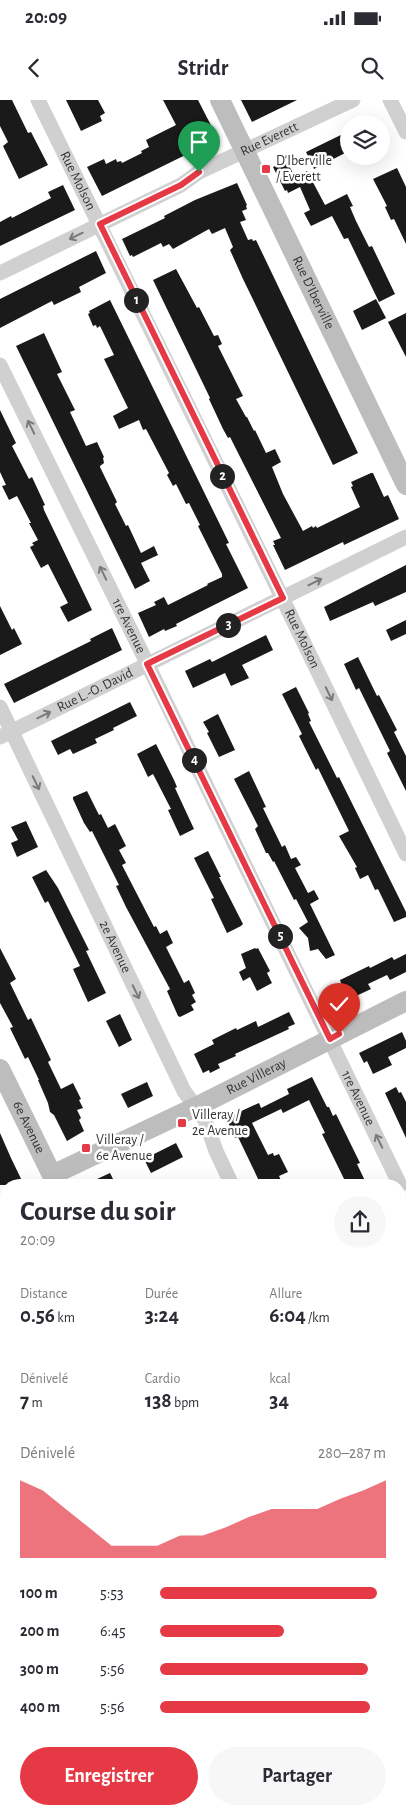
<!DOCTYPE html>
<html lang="fr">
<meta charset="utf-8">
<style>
body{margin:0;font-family:"Alegreya Sans",sans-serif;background:#f7f7f7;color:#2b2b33;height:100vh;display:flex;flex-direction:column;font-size:19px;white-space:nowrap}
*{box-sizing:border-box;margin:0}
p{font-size:16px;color:#7c7c81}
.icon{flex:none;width:28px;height:28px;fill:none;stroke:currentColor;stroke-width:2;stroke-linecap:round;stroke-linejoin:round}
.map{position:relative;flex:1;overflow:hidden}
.drawer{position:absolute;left:0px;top:1079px;width:406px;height:636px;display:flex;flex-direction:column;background:#fff;border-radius:20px 20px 0 0;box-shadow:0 5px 20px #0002}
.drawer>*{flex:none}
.controls{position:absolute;left:340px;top:15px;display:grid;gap:10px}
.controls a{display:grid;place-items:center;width:50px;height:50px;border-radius:50%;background:#fff;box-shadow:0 5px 20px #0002;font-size:25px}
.pin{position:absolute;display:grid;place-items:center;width:42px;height:42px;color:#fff;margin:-51px -21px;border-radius:50% 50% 50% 0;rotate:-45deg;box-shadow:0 0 5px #0007}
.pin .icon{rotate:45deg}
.km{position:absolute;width:25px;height:25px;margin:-12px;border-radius:50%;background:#222;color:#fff;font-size:14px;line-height:25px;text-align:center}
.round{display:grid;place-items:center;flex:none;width:52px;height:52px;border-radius:26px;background:#f7f7f7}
.summary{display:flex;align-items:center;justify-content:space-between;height:85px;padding:0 20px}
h1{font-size:28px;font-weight:600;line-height:38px}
.stats{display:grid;grid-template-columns:repeat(3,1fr);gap:8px;height:85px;padding:5px 20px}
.stats div{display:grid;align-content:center}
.stats b{font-size:21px;font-weight:600}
.stats small{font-size:14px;font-weight:400}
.stats p{font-size:14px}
.chart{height:140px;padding:10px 20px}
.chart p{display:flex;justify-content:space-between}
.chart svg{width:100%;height:90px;margin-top:5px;fill:#e63946;opacity:.7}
.primary-button{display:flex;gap:10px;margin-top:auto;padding:10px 20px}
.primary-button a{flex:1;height:58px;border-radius:30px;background:#e63946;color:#fff;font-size:20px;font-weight:600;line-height:58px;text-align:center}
.primary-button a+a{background:#f7f7f7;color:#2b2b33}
ul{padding:0 20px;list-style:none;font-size:16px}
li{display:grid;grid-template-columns:80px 60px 1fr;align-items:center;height:38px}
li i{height:12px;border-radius:6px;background:#e63946}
.status{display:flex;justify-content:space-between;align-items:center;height:35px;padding:0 25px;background:#fff;direction:ltr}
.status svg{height:14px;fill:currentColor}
header{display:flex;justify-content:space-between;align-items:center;height:65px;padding:0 20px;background:#fff;font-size:22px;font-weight:600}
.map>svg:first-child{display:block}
.building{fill:#1a1a1a}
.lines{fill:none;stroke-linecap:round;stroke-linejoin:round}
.street{stroke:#d0d0d0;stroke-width:15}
.secondary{stroke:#bdbdbd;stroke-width:20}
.highway{stroke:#9a9a9a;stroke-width:26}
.highway-bridge{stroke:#9a9a9a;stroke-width:26}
.oneway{stroke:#7a7a7a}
.route-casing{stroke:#fff;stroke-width:10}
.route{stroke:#e63946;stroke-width:6}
.poi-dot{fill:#e63946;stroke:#fff;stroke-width:2}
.labels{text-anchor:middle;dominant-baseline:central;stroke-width:5;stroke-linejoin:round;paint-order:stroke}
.street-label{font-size:14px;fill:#333;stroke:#fff}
.poi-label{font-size:14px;fill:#333;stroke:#fff;text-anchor:start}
</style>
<div class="status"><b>20:09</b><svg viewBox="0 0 49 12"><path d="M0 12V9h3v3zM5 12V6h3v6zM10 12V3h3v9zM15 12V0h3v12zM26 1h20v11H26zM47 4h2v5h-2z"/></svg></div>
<header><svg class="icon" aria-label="back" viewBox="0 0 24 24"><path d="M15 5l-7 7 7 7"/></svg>Stridr<svg class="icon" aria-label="search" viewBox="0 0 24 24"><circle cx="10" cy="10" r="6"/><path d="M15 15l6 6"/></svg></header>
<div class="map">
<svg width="406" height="1714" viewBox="0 0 406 1714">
<rect width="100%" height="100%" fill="#fff"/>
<g class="building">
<polygon points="0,0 12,0 28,33 31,32 48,65 21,78 19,79 3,46 8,42 0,26"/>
<polygon points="66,0 98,0 105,13 100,16 102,21 81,31"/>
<polygon points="163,0 198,0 218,39 102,96 87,67 104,59 106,64 116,59 117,62 121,61 122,63 142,53 141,51 149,47 146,40 176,25"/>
<polygon points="241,0 297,0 252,22"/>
<polygon points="349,31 349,51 314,69 306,52"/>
<polygon points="286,60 295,77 307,71 325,105 347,94 353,106 350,107 356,121 369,147 372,146 395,194 379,202 348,138 344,139 332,116 311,126 304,113 310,110 300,87 288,93 287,90 285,91 273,67"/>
<polygon points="397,68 406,87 406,144 394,119 391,120 385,107 387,106 373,79"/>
<polygon points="237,83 247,105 246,106 247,109 242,111 246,120 240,122 248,140 252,139 253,141 256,140 358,353 333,365 243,179 230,150 233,147 225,128 212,134 209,129 173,149 169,144 163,147 161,143 133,157 132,155 130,156 122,139 165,118 164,116 195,100"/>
<polygon points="63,85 75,110 0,146 0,122 11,116 12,118 51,98 48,92"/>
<polygon points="96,151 106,173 79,187 81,192 54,205 52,201 0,228 0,199"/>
<polygon points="176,169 197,208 199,207 214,236 218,235 222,244 218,246 243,296 236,299 246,317 247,317 254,331 255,330 266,353 275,349 281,362 272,367 283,394 303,431 312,426 313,428 316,426 317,428 360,407 351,387 353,386 351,382 371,373 373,373 384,397 388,395 399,419 344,445 343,442 285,470 273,445 275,445 273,441 281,438 230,337 228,338 223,329 209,299 210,298 153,180"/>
<polygon points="376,199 386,218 362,230 353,211"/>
<polygon points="110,200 229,443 226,444 248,488 176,524 177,526 165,531 164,529 149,537 138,513 156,505 154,502 164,497 168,505 208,485 207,484 222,477 222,474 198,426 200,425 189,403 186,404 176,384 173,386 167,375 169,373 146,329 143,330 139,320 119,329 113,316 128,308 104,259 114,255 100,226 97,228 96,225 93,226 88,214 90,213 89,211"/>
<polygon points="406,213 406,257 388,222"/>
<polygon points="44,233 62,272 57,274 75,310 70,312 86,346 97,342 104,357 103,358 104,363 100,366 100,367 117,402 115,404 126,426 128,425 141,453 154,446 158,455 141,463 150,481 135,489 16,246"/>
<polygon points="0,310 16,343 12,346 29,379 32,377 45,405 43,406 44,410 92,510 68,522 60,507 68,503 48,464 41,468 30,447 34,445 32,443 38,440 29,423 31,423 17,396 9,400 2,386 6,385 0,372"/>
<polygon points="406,465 406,492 375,506 373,502 330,521 324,507"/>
<polygon points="0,506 12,530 14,528 22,544 0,555"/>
<polygon points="406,520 406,534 391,541 386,530"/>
<polygon points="112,528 122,550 14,603 4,584 91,541 90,539"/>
<polygon points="266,535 273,550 242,565 249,578 231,586 225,573 193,588 185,571 210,559 212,562"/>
<polygon points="358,557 377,596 379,595 397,630 394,632 406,656 406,691 387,653 390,651 359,588 356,590 344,564"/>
<polygon points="296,587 309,613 308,614 311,621 309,622 337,678 339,677 406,812 406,817 394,822 378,789 375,790 368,775 360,779 355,768 357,767 339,736 349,731 318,668 316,670 299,636 302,634 282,594"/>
<polygon points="130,602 137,616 113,628 114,630 95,639 97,643 73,654 70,649 58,655 51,641"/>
<polygon points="218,614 235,650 219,657 207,633 209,632 203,622"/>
<polygon points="156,644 174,680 177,687 175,688 194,729 180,736 168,710 171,709 153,674 148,677 137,654"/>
<polygon points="249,671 266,707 263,708 282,747 285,745 291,759 296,757 301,765 295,768 308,793 314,790 319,799 310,804 335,855 326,859 318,849 310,851 308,838 299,828 308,822 296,799 294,800 274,761 273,762 268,753 266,753 255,729 258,726 234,679"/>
<polygon points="87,691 99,715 101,714 108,728 115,724 126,746 119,750 126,763 122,765 154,827 156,826 160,834 167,830 173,843 166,847 184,883 189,880 195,893 192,895 196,902 191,905 194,910 180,917 178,916 167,891 170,889 126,807 116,786 119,785 92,731 90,732 84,723 73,699 73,697"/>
<polygon points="26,721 38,747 17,757 11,743 18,740 11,727"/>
<polygon points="208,751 221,777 219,777 243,824 241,826 227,833 211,799 214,798 194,758"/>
<polygon points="46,770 58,788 89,850 86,851 106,893 88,902 73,869 80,866 48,801 45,803 32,777"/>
<polygon points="0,848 16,879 10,883 28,920 31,918 51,960 48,962 61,989 73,983 81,999 79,1000 83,1008 77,1010 81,1018 79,1020 84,1031 67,1041 54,1015 50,1012 48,1003 38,980 39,980 28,957 25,959 10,928 13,927 0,903"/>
<polygon points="255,848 256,849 258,848 270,871 267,873 272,883 257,891 250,877 243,881 239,872 246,868 241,854"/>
<polygon points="406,854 406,872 390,880 387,875 368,884 371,889 337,905 330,891 342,886 340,880 369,866 370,868 392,857 394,860"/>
<polygon points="289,912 295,924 288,927 289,929 235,954 236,956 218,964 220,968 210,973 209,970 203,973 194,954 214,944 212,940 236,928 237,930 256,921 258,927"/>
<polygon points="120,914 132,940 119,947 106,921"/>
<polygon points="402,932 406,941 406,948 388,957 392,965 373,974 367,961 364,963 359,953"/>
<polygon points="312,977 327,1007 329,1007 333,1016 336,1014 360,1063 357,1064 367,1085 347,1085 322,1034 325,1033 309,1000 283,1013 281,1009 252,1023 268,1055 273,1053 274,1056 279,1054 288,1072 279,1076 283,1085 261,1085 238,1037 235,1038 226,1018 259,1003 261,1008 289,994 287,989"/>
<polygon points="147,982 153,996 128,1008 121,994"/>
<polygon points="396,987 399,993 401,992 406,1002 406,1038 385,993"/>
<polygon points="0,1033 11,1058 24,1085 0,1085"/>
<polygon points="176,1043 183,1057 151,1073 145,1061 151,1058 150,1056"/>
<polygon points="110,1073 116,1085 84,1085"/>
</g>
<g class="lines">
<g class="street">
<path id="s1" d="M 38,0 L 275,483 L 406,754"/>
<polyline points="390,0 406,32"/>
<path id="s2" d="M 0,173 L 181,85 L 199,72 L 353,0"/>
<path id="s3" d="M 0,265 L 143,555 L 400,1085"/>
<path id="s4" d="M 0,607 L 184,991 L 205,1020 L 216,1051 L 232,1085"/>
<path id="s5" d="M 0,637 L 406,437"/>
<polyline points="0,1360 6,1373"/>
<polyline points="169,1709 171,1714"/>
<polyline points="358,1709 361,1714"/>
</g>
<g class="secondary">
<path id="s6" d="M 220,0 L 406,385"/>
<path id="s7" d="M 0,969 L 52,1075 L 204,1003 L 406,901"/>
<polyline points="400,1363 406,1361"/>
<polyline points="400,1462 406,1461"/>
<polyline points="0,1472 6,1470"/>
<polyline points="0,1582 6,1579"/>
</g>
<g class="highway">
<polyline points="400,1404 406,1403"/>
<polyline points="0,1494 6,1491"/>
<polyline points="0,1514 6,1512"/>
<polyline points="0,1541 6,1538"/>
<polyline points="0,1562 6,1559"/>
</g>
<polyline class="highway-bridge" points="400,1435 406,1433"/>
</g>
<defs><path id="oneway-shaft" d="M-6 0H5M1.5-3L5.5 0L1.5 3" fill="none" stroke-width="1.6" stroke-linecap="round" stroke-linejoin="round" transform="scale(1.25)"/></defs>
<g class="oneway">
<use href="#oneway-shaft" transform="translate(76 136) rotate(154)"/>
<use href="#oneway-shaft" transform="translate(31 327) rotate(-116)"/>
<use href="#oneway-shaft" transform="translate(103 473) rotate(-116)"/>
<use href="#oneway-shaft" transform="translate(315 482) rotate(-26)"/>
<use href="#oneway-shaft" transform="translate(329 594) rotate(64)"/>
<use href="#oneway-shaft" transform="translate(44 615) rotate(-26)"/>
<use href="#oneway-shaft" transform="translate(36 683) rotate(64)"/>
<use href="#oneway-shaft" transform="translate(136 892) rotate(64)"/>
<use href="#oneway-shaft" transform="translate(379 1041) rotate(-116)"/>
</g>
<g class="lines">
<defs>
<polyline id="route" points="199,72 181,85 100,124 283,498 147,564 330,939 339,934"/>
</defs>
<use href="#route" class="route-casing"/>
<use href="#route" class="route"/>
</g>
<g class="poi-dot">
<rect x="261" y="64" width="10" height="10" rx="2.5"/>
<rect x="177" y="1018" width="10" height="10" rx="2.5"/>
<rect x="81" y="1043" width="10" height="10" rx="2.5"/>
</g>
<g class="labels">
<g class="street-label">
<text stroke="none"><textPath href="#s2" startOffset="301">Rue Everett</textPath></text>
<text stroke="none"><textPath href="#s1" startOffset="90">Rue Molson</textPath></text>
<text stroke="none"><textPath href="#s6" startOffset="214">Rue D'Iberville</textPath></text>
<text stroke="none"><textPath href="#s3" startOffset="291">1re Avenue</textPath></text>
<text stroke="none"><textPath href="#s1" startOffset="600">Rue Molson</textPath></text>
<text stroke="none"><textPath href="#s5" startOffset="106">Rue L.-O. David</textPath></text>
<text stroke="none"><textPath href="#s4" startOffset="266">2e Avenue</textPath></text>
<text stroke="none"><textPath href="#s7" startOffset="345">Rue Villeray</textPath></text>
<text stroke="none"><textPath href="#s3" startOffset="816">1re Avenue</textPath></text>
<text stroke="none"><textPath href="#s7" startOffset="65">6e Avenue</textPath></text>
</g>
<g class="poi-label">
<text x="276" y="61">D'Iberville<tspan x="276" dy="16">/ Everett</tspan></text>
<text x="192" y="1015">Villeray /<tspan x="192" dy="16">2e Avenue</tspan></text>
<text x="96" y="1040">Villeray /<tspan x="96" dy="16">6e Avenue</tspan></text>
</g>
</g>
</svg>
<div class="controls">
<a><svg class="icon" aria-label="layers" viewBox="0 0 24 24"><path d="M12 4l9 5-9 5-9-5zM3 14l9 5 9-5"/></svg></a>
</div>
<div class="pin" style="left:199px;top:72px;background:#1e9e55"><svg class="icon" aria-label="arrive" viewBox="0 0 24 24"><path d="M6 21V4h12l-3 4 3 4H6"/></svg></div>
<div class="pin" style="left:339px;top:934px;background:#d93025"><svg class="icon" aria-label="check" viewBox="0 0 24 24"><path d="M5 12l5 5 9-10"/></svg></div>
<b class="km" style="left:136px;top:200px">1</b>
<b class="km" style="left:222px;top:376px">2</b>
<b class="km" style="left:228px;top:525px">3</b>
<b class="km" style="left:194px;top:660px">4</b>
<b class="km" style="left:280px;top:836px">5</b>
<section class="drawer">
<div class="summary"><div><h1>Course du soir</h1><p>20:09</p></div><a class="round"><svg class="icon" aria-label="share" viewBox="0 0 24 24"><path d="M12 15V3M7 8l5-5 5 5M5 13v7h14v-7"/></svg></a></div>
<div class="stats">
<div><p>Distance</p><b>0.56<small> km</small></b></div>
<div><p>Durée</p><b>3:24</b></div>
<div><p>Allure</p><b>6:04<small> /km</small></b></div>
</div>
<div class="stats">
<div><p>Dénivelé</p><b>7<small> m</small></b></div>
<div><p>Cardio</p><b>138<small> bpm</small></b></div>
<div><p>kcal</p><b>34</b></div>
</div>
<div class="chart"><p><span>Dénivelé</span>280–287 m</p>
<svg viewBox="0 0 160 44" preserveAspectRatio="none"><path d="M0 44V6L10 11L20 20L30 29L40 38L50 38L60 38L70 33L80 33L90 29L100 24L110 20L120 20L130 20L140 15L150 11L160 6V44z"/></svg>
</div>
<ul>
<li><b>100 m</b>5:53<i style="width:96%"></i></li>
<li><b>200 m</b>6:45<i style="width:55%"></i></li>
<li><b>300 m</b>5:56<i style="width:92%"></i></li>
<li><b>400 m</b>5:56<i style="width:93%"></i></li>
</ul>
<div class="primary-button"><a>Enregistrer</a><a>Partager</a></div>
</section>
</div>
